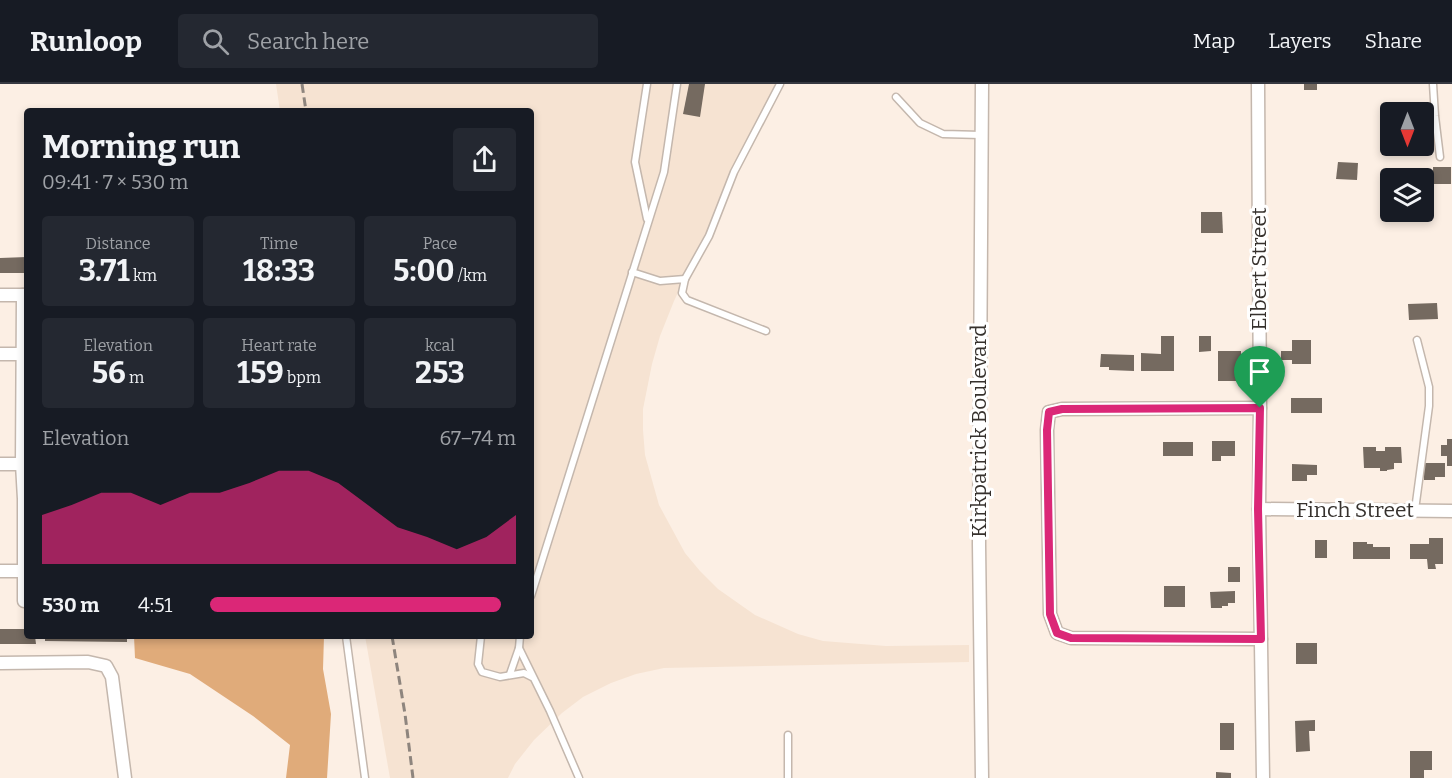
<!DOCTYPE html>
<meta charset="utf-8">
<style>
body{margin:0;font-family:Bitter,serif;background:#242831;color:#f1f3f6;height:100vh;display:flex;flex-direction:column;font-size:22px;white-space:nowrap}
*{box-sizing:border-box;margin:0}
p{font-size:20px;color:#9ea1a6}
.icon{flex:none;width:33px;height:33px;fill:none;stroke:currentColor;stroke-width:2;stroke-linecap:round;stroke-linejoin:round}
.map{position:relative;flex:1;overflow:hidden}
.sheet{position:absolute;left:24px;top:24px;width:510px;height:531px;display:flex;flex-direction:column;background:#171b24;border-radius:6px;box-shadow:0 3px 9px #0003}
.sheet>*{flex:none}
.needle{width:39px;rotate:180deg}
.buttons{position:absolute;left:1380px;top:18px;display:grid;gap:12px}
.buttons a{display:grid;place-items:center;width:54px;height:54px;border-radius:6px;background:#171b24;box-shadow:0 3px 9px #0003;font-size:30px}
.pin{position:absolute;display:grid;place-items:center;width:51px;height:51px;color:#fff;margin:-62px -26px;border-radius:50% 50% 50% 0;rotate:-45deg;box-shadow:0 0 6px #0007}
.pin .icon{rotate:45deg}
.round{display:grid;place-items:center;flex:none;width:63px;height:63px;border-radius:6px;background:#242831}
.headline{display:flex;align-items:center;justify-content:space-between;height:102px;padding:0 18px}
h1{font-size:33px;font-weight:700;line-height:45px}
.figures{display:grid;grid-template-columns:repeat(3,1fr);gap:9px;height:102px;padding:6px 18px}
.figures div{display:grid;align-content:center;border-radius:6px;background:#242831;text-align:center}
.figures b{font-size:30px;font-weight:700}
.figures small{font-size:16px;font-weight:400}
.figures p{font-size:16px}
.chart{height:168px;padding:12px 18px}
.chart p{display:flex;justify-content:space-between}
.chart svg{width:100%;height:108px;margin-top:6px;fill:#db2777;opacity:.7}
ul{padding:0 18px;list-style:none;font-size:20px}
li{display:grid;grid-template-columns:96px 72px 1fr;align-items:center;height:45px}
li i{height:15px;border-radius:8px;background:#db2777}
header{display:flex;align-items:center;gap:36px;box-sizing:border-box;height:84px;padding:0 30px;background:#171b24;border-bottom:2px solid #363941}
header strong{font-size:28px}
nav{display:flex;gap:33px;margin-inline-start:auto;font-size:21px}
.search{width:420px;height:54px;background:#242831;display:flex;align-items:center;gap:15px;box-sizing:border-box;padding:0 21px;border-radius:6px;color:#9ea1a6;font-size:22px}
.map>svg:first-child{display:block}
.built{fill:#f6e3d2}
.forest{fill:#e0ab7a}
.building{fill:#756a60}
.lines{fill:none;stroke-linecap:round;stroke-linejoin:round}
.lane-casing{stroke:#c4b7ad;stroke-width:9}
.street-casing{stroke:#c4b7ad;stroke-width:15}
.lane{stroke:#fff;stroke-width:6}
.street{stroke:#fff;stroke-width:12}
.rail{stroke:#8e857e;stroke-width:3;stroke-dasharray:9 4.5;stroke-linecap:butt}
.route-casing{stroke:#fff;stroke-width:12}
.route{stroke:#db2777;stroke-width:8}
.labels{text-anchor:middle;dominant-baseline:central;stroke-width:6;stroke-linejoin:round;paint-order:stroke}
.street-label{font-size:21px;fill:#36312d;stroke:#fff}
</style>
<header>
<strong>Runloop</strong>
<div class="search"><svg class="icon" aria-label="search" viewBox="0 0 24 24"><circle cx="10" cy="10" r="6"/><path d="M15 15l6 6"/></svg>Search here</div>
<nav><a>Map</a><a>Layers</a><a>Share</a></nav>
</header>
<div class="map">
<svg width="1452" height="694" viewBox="0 0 1452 694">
<rect width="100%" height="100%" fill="#fcefe4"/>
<polygon class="built" points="276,0 775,0 674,217 660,252 652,280 643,325 643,346 645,371 659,421 685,469 700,487 718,505 755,531 798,550 823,557 886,562 969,561 969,578 664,584 636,590 611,599 583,613 562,629 534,656 515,680 508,694 390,694 365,552 531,552 531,27 280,27"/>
<polygon class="forest" points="134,552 324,552 323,585 331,630 327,694 286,694 290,661 253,632 190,590 135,574"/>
<g class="building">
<polygon points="689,0 705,0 700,33 683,30"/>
<rect x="1304" y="0" width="13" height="6"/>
<polygon points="1338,78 1358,79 1357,96 1336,95"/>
<rect x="1433" y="83" width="18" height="17"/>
<polygon points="1201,128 1222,128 1223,149 1201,149"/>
<polygon points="27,173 27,189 0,189 0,174"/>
<polygon points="1437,219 1438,235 1409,236 1408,220"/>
<polygon points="1161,252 1174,252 1174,287 1141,287 1141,269 1161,270"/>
<polygon points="1199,252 1211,252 1211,267 1199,268"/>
<polygon points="1292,256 1311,256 1311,280 1292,280 1292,276 1281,276 1281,267 1292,267"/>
<rect x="1218" y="267" width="23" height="30"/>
<polygon points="1101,270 1134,271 1134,287 1109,286 1109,283 1100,283"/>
<rect x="1291" y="314" width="31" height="15"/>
<polygon points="1447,355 1452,355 1452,382 1447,382 1447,372 1441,372 1441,361 1447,361"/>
<polygon points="1212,357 1235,357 1235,372 1221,372 1221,377 1212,377"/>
<rect x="1163" y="358" width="30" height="14"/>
<polygon points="1363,363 1376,363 1376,367 1385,367 1385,363 1401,363 1402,379 1394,379 1394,385 1387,386 1387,387 1380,387 1380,384 1364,384"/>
<polygon points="1424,379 1445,379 1445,393 1435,393 1435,396 1424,396"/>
<polygon points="1292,380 1317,381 1317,391 1307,391 1307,397 1292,397"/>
<polygon points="1429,454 1443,454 1443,480 1435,480 1436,485 1428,485 1427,475 1410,475 1410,460 1429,460"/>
<rect x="1315" y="456" width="12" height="18"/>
<polygon points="1353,458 1367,458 1367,460 1373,460 1373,463 1390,463 1390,475 1353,475"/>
<rect x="1228" y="483" width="12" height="15"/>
<rect x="1164" y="502" width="21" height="21"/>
<polygon points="1235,507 1235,519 1228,519 1228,522 1222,522 1222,524 1211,524 1210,508"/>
<polygon points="0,545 27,545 27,552 35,552 36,560 0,560"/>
<polygon points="45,552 127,552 127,558 45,557"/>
<rect x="1296" y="559" width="21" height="21"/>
<polygon points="1315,636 1315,647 1309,647 1310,667 1296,668 1295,637"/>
<rect x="1220" y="639" width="14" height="27"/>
<polygon points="1410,667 1432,667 1432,686 1424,686 1424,694 1410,694"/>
<polygon points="1216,688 1231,689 1231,694 1216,694"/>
</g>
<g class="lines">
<defs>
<g id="lane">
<polyline points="647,0 635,78 647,135"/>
<polyline points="1433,0 1435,32 1440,73"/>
<polyline points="896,13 920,39 943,50 981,51"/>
<polyline points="632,188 660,197 685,195 682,209 687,216 766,247"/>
<polyline points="685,195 709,152 734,88 780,0"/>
<polyline points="1415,426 1429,322 1429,303 1417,256"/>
<polyline points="531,512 664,88 677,0"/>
<polyline points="346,552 365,694"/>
<polyline points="481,552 478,580 482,588 500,593 524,589 532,593"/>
<polyline points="520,552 519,564 550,627 579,694"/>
<polyline points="510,590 519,564"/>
<polyline points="788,651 788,694"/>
</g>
<g id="street">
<polyline points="1258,0 1260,324 1259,425 1263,694"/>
<polyline points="0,211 27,211"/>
<polyline points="23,211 22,380 24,415 24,517 27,517"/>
<polyline points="0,270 22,270"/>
<polyline points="1260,324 1062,325 1049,328 1047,346 1050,530 1057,549 1071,554 1261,555"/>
<polyline points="0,380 22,380"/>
<polyline points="1259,425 1452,427"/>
<polyline points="0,487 24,487"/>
<polyline points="0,579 88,578 106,582 112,593 125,694"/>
<polyline points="982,694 979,460 982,0"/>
</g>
</defs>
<use href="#lane" class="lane-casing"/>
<use href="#street" class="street-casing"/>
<use href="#lane" class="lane"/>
<use href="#street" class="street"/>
<g class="rail">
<polyline points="302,0 306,27"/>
<polyline points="392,552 405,630 413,694"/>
</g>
</g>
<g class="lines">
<defs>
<polygon id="route" points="1260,324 1258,425 1261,555 1071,554 1057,549 1050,530 1047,346 1049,328 1062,325"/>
</defs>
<use href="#route" class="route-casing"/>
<use href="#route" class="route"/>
</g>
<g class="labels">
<g class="street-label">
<text transform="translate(1259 185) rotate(-90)">Elbert Street</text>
<text transform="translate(979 347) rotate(-90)">Kirkpatrick Boulevard</text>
<text x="1355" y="426">Finch Street</text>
</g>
</g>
</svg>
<div class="buttons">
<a><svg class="needle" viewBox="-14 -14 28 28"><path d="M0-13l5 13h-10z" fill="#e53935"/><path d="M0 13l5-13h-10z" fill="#9ea1a6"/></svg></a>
<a><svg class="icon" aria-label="layers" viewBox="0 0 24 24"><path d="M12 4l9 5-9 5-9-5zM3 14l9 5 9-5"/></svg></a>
</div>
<div class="pin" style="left:1260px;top:324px;background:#1e9e55"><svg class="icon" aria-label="arrive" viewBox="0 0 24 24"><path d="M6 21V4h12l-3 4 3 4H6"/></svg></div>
<section class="sheet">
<div class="headline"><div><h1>Morning run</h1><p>09:41 · 7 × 530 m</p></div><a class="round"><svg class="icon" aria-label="share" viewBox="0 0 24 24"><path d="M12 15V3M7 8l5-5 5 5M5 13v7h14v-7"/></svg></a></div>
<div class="figures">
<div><p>Distance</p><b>3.71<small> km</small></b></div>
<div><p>Time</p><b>18:33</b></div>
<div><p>Pace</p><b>5:00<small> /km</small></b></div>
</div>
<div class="figures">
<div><p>Elevation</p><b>56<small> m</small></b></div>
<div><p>Heart rate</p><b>159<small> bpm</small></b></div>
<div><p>kcal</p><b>253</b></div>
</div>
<div class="chart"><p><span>Elevation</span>67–74 m</p>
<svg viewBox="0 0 160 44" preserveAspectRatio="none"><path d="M0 44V24L10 20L20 15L30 15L40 20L50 15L60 15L70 11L80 6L90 6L100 11L110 20L120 29L130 33L140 38L150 33L160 24V44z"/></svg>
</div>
<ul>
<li><b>530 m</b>4:51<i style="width:95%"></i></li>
</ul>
</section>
</div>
